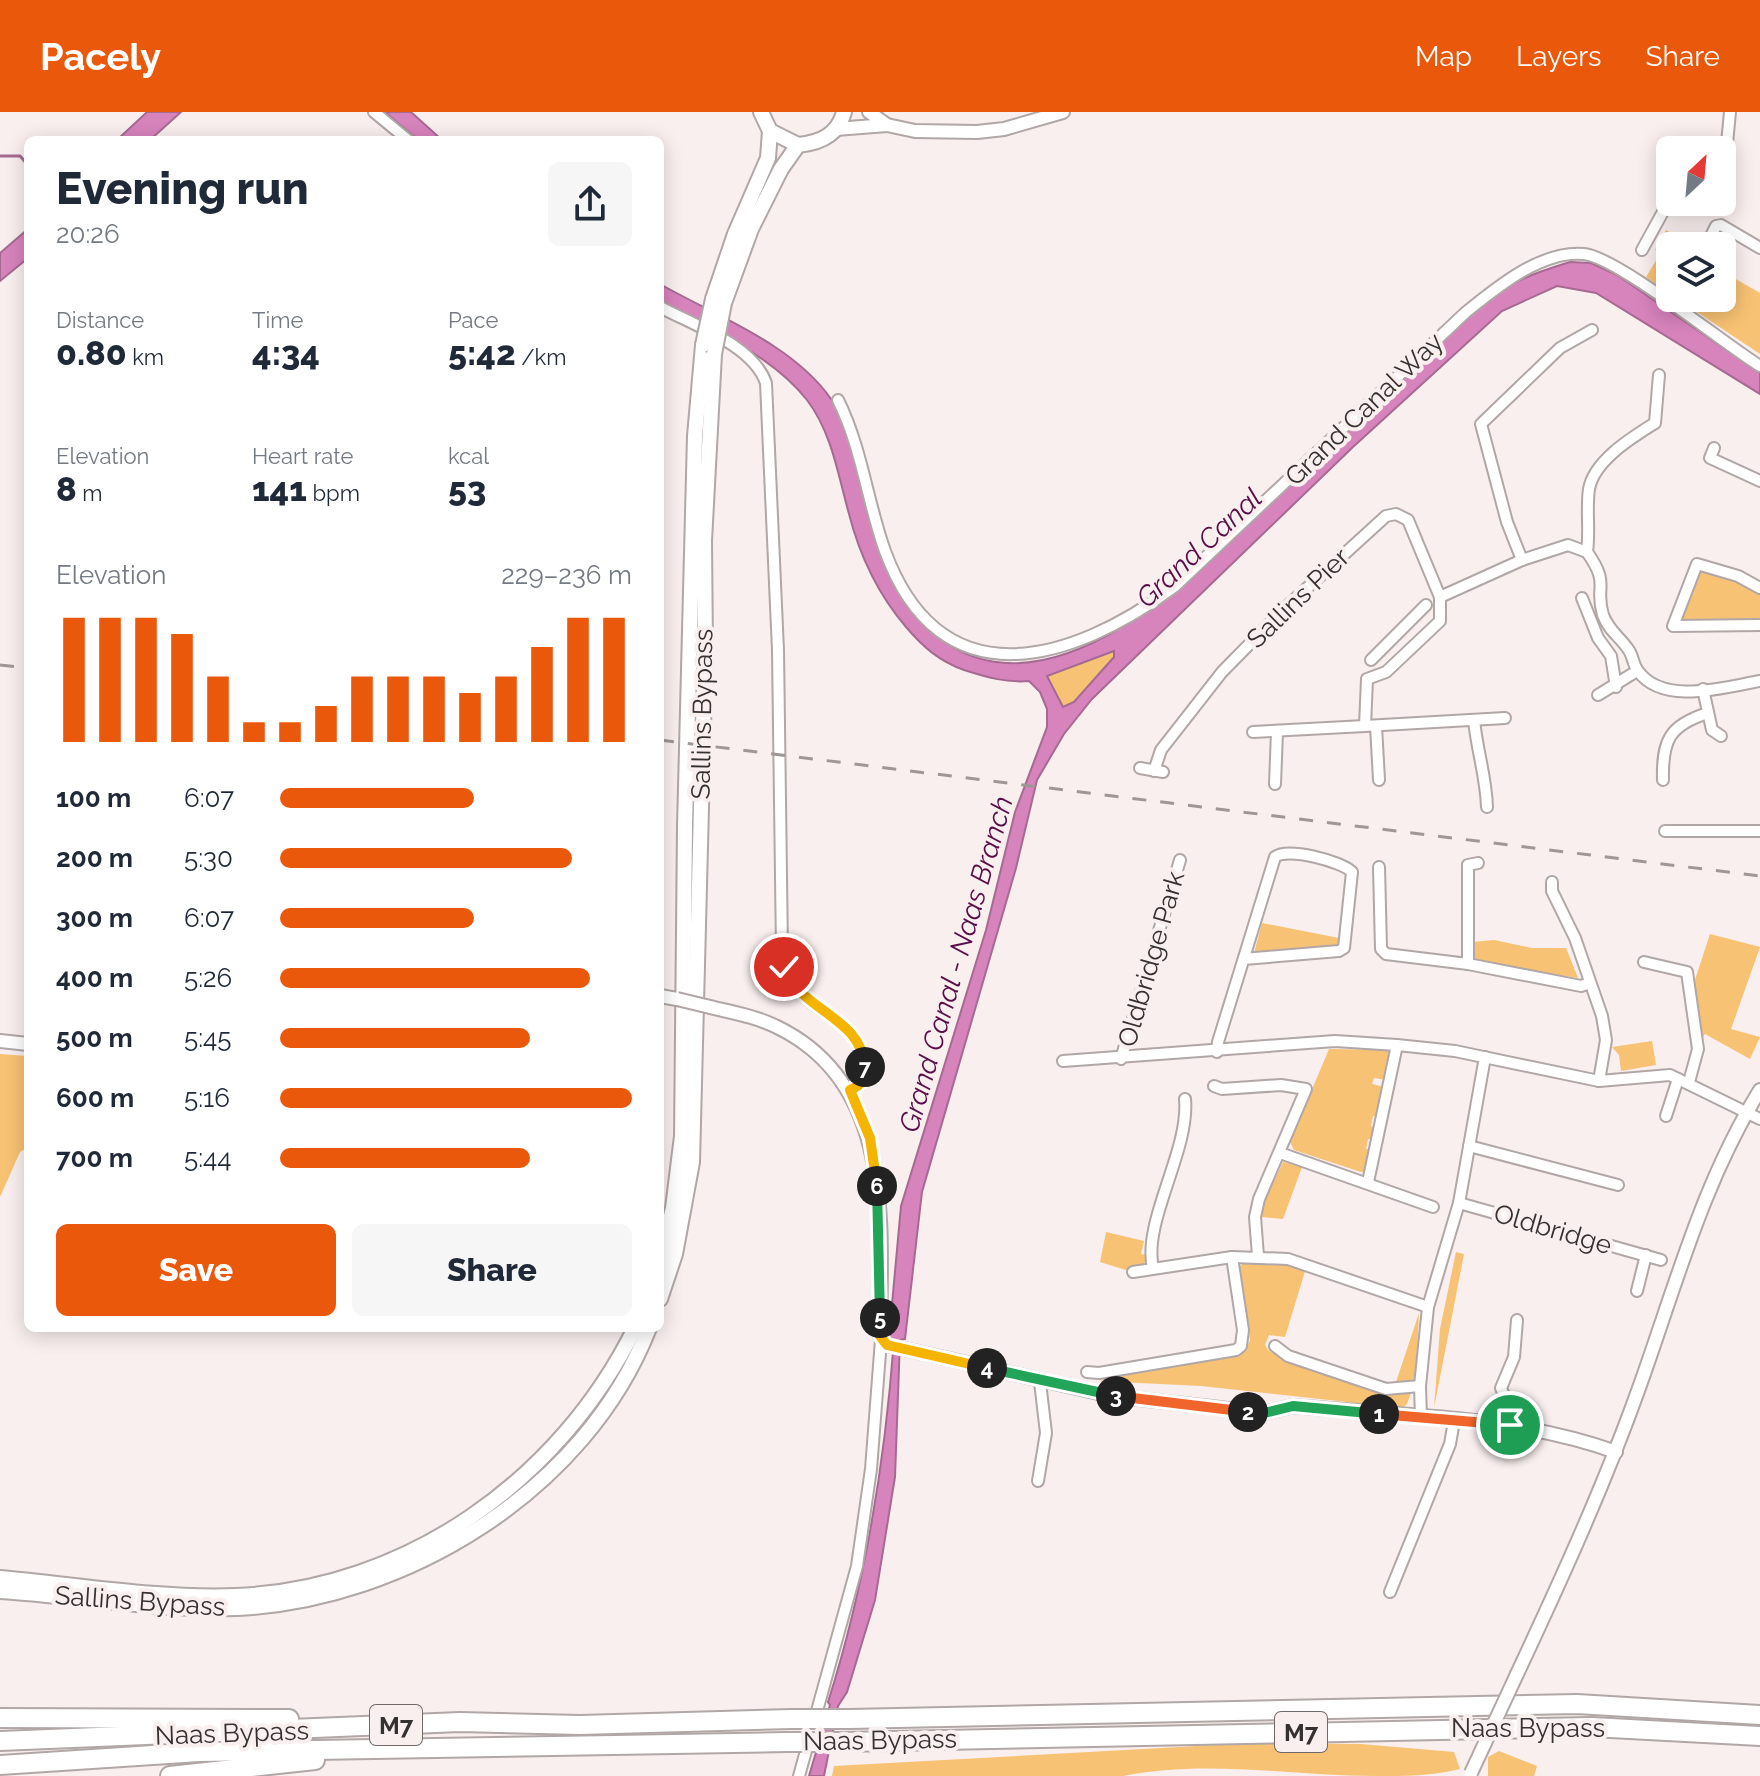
<!DOCTYPE html>
<meta charset="utf-8">
<style>
body{margin:0;font-family:Raleway,sans-serif;background:#f6f6f7;color:#1f2937;height:100vh;display:flex;flex-direction:column;font-size:30px;white-space:nowrap}
*{box-sizing:border-box;margin:0}
p{font-size:26px;color:#747a83}
.icon{flex:none;width:44px;height:44px;fill:none;stroke:currentColor;stroke-width:2;stroke-linecap:round;stroke-linejoin:round}
.map{position:relative;flex:1;overflow:hidden}
.sheet{position:absolute;left:24px;top:24px;width:640px;height:1196px;display:flex;flex-direction:column;background:#fff;border-radius:12px;box-shadow:0 4px 20px #0003}
.sheet>*{flex:none}
.needle{width:52px;rotate:26deg}
.buttons{position:absolute;left:1656px;top:24px;display:grid;gap:16px}
.buttons a{display:grid;place-items:center;width:80px;height:80px;border-radius:12px;background:#fff;box-shadow:0 4px 20px #0003;font-size:40px}
.pin{position:absolute;display:grid;place-items:center;width:68px;height:68px;color:#fff;margin:-34px;border:4px solid #fff;border-radius:50%;box-shadow:0 2px 8px #0007}
.km{position:absolute;width:40px;height:40px;margin:-20px;border-radius:50%;background:#222;color:#fff;font-size:22px;line-height:40px;text-align:center}
.round{display:grid;place-items:center;flex:none;width:84px;height:84px;border-radius:12px;background:#f6f6f7}
.headline{display:flex;align-items:center;justify-content:space-between;height:136px;padding:0 32px}
h1{font-size:44px;font-weight:800;line-height:60px}
.stats{display:grid;grid-template-columns:repeat(3,1fr);gap:12px;height:136px;padding:8px 32px}
.stats div{display:grid;align-content:center}
.stats b{font-size:34px;font-weight:800}
.stats small{font-size:22px;font-weight:400}
.stats p{font-size:22px}
.chart{height:224px;padding:16px 32px}
.chart p{display:flex;justify-content:space-between}
.chart svg{width:100%;height:144px;margin-top:8px;stroke:#ea580c;stroke-width:6}
.primary-button{display:flex;gap:16px;margin-top:auto;padding:16px 32px}
.primary-button a{flex:1;height:92px;border-radius:12px;background:#ea580c;color:#fff;font-size:32px;font-weight:800;line-height:92px;text-align:center}
.primary-button a+a{background:#f6f6f7;color:#1f2937}
ul{padding:0 32px;list-style:none;font-size:26px}
li{display:grid;grid-template-columns:128px 96px 1fr;align-items:center;height:60px}
li i{height:20px;border-radius:10px;background:#ea580c}
header{display:flex;align-items:center;gap:48px;box-sizing:border-box;height:112px;padding:0 40px;background:#ea580c;color:#fff}
header strong{font-size:38px}
nav{display:flex;gap:44px;margin-inline-start:auto;font-size:28px}
.map>svg:first-child{display:block}
.green{fill:#f7c273}
.water{fill:#d783bc;stroke:#a66a92;stroke-width:2;fill-rule:evenodd}
.lines{fill:none;stroke-linecap:round;stroke-linejoin:round}
.stream{stroke:#a66a92;stroke-width:3}
.minor-casing{stroke:#b0a7a6;stroke-width:14}
.tertiary-casing{stroke:#b0a7a6;stroke-width:16}
.secondary-casing{stroke:#b0a7a6;stroke-width:18}
.motorway-casing{stroke:#b0a7a6;stroke-width:22}
.minor{stroke:#fff;stroke-width:10}
.tertiary{stroke:#fff;stroke-width:12}
.secondary{stroke:#fff;stroke-width:14}
.motorway{stroke:#fff;stroke-width:18}
.rail{stroke:#9e9796;stroke-width:3;stroke-dasharray:14 14;stroke-linecap:butt}
.tertiary-bridge-casing{stroke:#b0a7a6;stroke-width:16;stroke-linecap:butt}
.secondary-bridge-casing{stroke:#b0a7a6;stroke-width:18;stroke-linecap:butt}
.motorway-bridge-casing{stroke:#b0a7a6;stroke-width:22;stroke-linecap:butt}
.tertiary-bridge{stroke:#fff;stroke-width:12}
.secondary-bridge{stroke:#fff;stroke-width:14}
.motorway-bridge{stroke:#fff;stroke-width:18}
.split-1-casing{stroke:#fff;stroke-width:16}
.split-2-casing{stroke:#fff;stroke-width:16}
.split-3-casing{stroke:#fff;stroke-width:16}
.split-4-casing{stroke:#fff;stroke-width:16}
.split-5-casing{stroke:#fff;stroke-width:16}
.split-6-casing{stroke:#fff;stroke-width:16}
.split-7-casing{stroke:#fff;stroke-width:16}
.split-8-casing{stroke:#fff;stroke-width:16}
.split-1{stroke:#f0652b;stroke-width:10}
.split-2{stroke:#22a559;stroke-width:10}
.split-3{stroke:#f0652b;stroke-width:10}
.split-4{stroke:#22a559;stroke-width:10}
.split-5{stroke:#f5b400;stroke-width:10}
.split-6{stroke:#22a559;stroke-width:10}
.split-7{stroke:#f5b400;stroke-width:10}
.split-8{stroke:#f5b400;stroke-width:10}
.labels{text-anchor:middle;dominant-baseline:central;stroke-width:8;stroke-linejoin:round;paint-order:stroke}
.shield{fill:#f9efee;stroke:#6f6a69;stroke-width:2}
.shield-label{font-size:24px;font-weight:bold;fill:#343130}
.street-label{font-size:26px;fill:#343130;stroke:#f9efee}
.water-label{font-size:28px;font-style:italic;fill:#5a0e48;stroke:#f9efee}
</style>
<header>
<strong>Pacely</strong>
<nav><a>Map</a><a>Layers</a><a>Share</a></nav>
</header>
<div class="map">
<svg width="1760" height="1664" viewBox="0 0 1760 1664">
<rect width="100%" height="100%" fill="#f9efee"/>
<g class="green">
<polygon points="1666,118 1692,132 1670,134 1670,182 1646,165 1660,142 1655,138"/>
<polygon points="1722,159 1760,181 1760,242 1676,186 1722,186"/>
<polygon points="1699,453 1760,478 1760,513 1675,512"/>
<polygon points="1115,539 1114,545 1074,590 1063,596 1047,564"/>
<polygon points="1262,811 1339,826 1337,835 1254,841"/>
<polygon points="1710,822 1760,835 1731,917 1760,925 1750,947 1705,922 1701,928 1694,871"/>
<polygon points="1494,828 1532,836 1566,836 1578,866 1477,850 1472,845 1472,830"/>
<polygon points="1652,929 1656,953 1621,959 1619,943 1612,935"/>
<polygon points="1329,937 1388,938 1392,942 1386,968 1374,966 1372,972 1385,975 1379,1005 1373,1004 1371,1014 1376,1016 1374,1027 1368,1027 1366,1037 1372,1038 1368,1058 1361,1060 1294,1038 1290,1030"/>
<polygon points="0,942 28,944 28,1035 20,1040 0,1085"/>
<polygon points="1283,1050 1302,1055 1283,1107 1261,1105 1262,1094"/>
<polygon points="1106,1120 1144,1129 1141,1142 1147,1143 1144,1152 1130,1154 1129,1159 1100,1150"/>
<polygon points="1456,1140 1464,1142 1434,1296 1440,1217"/>
<polygon points="1264,1149 1306,1156 1285,1225 1269,1223 1265,1233 1269,1239 1395,1283 1411,1280 1407,1292 1402,1296 1201,1274 1099,1269 1246,1237 1250,1228 1239,1155 1245,1150"/>
<polygon points="1419,1201 1416,1261 1414,1267 1395,1273"/>
<path d="M 1252,1631 L 1361,1632 L 1454,1640 L 1460,1657 C 1433,1664 1404,1664 1375,1664 C 1292,1664 1206,1647 1123,1664 L 832,1664 L 834,1654 Z"/>
<polygon points="1499,1639 1537,1654 1534,1664 1488,1664 1488,1645"/>
</g>
<g class="water">
<polygon points="147,0 181,0 150,28 117,28"/>
<polygon points="385,0 411,0 442,28 418,28"/>
<polygon points="28,117 28,146 0,169 0,141"/>
<path d="M 1570,150 L 1591,151 L 1617,163 L 1760,261 L 1760,282 L 1596,181 L 1557,174 L 1502,199 L 1353,335 L 1092,587 L 1064,622 L 1037,668 L 1016,756 L 922,1080 L 905,1227 L 900,1228 L 895,1365 L 875,1488 L 847,1580 L 838,1594 L 824,1664 L 809,1664 L 830,1593 L 828,1590 C 865,1474 885,1349 894,1228 L 889,1225 L 901,1094 L 986,818 L 1015,700 L 1047,615 L 1047,597 L 1040,580 L 1029,569 C 1006,571 986,565 964,558 C 939,549 923,535 906,515 C 877,481 860,445 849,402 C 838,363 832,321 807,288 C 771,242 710,218 660,190 L 660,172 C 716,204 793,232 831,287 C 882,364 861,468 942,528 C 1066,618 1236,423 1315,347 C 1348,315 1383,285 1416,254 C 1443,229 1467,203 1496,182 C 1519,166 1544,158 1570,150 ZM 1114,539 L 1114,545 L 1074,590 L 1063,595 L 1047,564 Z"/>
</g>
<g class="lines">
<polyline class="stream" points="0,44 20,44 28,53"/>
<defs>
<g id="minor">
<polyline points="374,0 408,28"/>
<polyline points="1722,49 1726,42 1730,0"/>
<polyline points="1706,134 1716,114 1721,113 1760,136"/>
<polyline points="1642,138 1670,87"/>
<path d="M 660,195 C 693,213 753,233 766,271 L 778,538 L 782,839 C 794,914 860,888 866,965 L 860,973 L 850,978"/>
<path d="M 838,288 C 862,336 867,389 885,439 C 941,591 1072,550 1174,475 L 1465,201 C 1496,176 1541,138 1584,142 C 1617,145 1723,231 1760,254"/>
<polyline points="1714,336 1710,346 1760,369"/>
<path d="M 1587,440 C 1611,474 1594,474 1603,503 C 1609,519 1619,524 1628,537 C 1633,543 1633,553 1638,559 C 1663,594 1725,575 1760,569"/>
<path d="M 1587,440 C 1590,419 1586,397 1589,377 C 1594,348 1633,325 1655,311 L 1659,263"/>
<polyline points="1522,448 1507,410 1481,312 1560,236 1592,218"/>
<polyline points="1760,476 1738,464 1697,452 1673,514 1760,513"/>
<polyline points="1440,485 1440,509 1386,560 1367,567 1365,614 1505,606"/>
<polyline points="1582,486 1598,526 1611,544 1616,575"/>
<polyline points="1371,548 1426,493"/>
<polyline points="1703,577 1712,618 1721,624"/>
<polyline points="1598,583 1637,559"/>
<path d="M 1474,608 C 1477,639 1486,664 1487,695"/>
<polyline points="1376,614 1379,668"/>
<polyline points="1253,620 1365,614"/>
<polyline points="1140,656 1163,660"/>
<polyline points="1154,659 1161,638 1222,560 1284,497 1386,404 1396,402 1408,408 1440,485 1522,448 1568,433 1587,440"/>
<path d="M 1663,668 C 1662,629 1669,613 1708,601"/>
<polyline points="1275,672 1277,620"/>
<polyline points="1665,719 1760,719"/>
<polyline points="1379,755 1381,837 1386,842 1468,852 1581,874 1590,871"/>
<polyline points="1552,770 1552,779 1575,826 1602,904 1606,928 1599,969"/>
<polyline points="1644,850 1687,860 1698,937 1689,970"/>
<polyline points="1468,852 1468,753 1478,751"/>
<path d="M 1217,940 L 1218,930 L 1275,745 C 1287,735 1341,749 1352,760 L 1344,836 L 1339,839 L 1244,847"/>
<polyline points="1121,947 1180,748"/>
<polyline points="1063,949 1335,929 1397,933 1455,939 1599,969 1670,963 1760,1007"/>
<polyline points="1214,974 1222,977 1281,973 1306,977 1259,1087 1255,1105 1258,1144"/>
<polyline points="1666,1004 1678,967"/>
<polyline points="1469,1034 1618,1073"/>
<polyline points="1280,1041 1433,1095"/>
<polyline points="1368,1070 1397,933"/>
<polyline points="1459,1091 1661,1148"/>
<path d="M 1153,1156 C 1142,1110 1190,1038 1185,987"/>
<polyline points="1133,1160 1232,1145 1288,1147 1428,1195"/>
<polyline points="1637,1179 1646,1143"/>
<polyline points="1275,1234 1288,1244 1386,1277 1420,1274"/>
<polyline points="1087,1260 1099,1261 1236,1238 1241,1234 1243,1218 1232,1145"/>
<polyline points="1421,1306 1420,1274 1428,1195 1459,1091 1485,945"/>
<polyline points="1510,1313 1511,1301 1501,1276 1514,1245 1517,1208"/>
<polyline points="1038,1369 1046,1321 1040,1270"/>
<polyline points="1390,1480 1450,1332 1454,1309"/>
<polyline points="799,1664 857,1454 871,1357 881,1228"/>
</g>
<g id="tertiary">
<polyline points="869,0 887,13"/>
<polyline points="836,17 887,13 915,19 977,20 1004,17 1063,0"/>
<polyline points="660,884 677,887"/>
<path d="M 706,894 C 730,900 755,904 777,915 C 895,972 881,1112 880,1224 L 887,1233 L 1112,1284 L 1264,1301 L 1293,1294 C 1400,1304 1514,1303 1616,1340"/>
<polyline points="0,929 28,932"/>
<path d="M 1517,1562 C 1561,1468 1604,1374 1639,1276 C 1676,1173 1702,1072 1760,978"/>
</g>
<g id="secondary">
<path d="M 761,0 L 770,19 L 798,33 C 820,31 838,23 844,0"/>
<polyline points="713,187 735,122 768,46 770,19"/>
<polyline points="724,191 751,117 781,57 798,33"/>
<polyline points="660,1150 673,1096 682,1024 685,714 695,324 703,233"/>
<polyline points="660,1187 675,1142 692,1050 705,537 704,429 714,242"/>
<path d="M 0,1466 C 78,1473 157,1487 236,1484 C 407,1477 560,1368 635,1216"/>
<path d="M 0,1479 C 79,1484 158,1499 237,1496 C 406,1488 586,1378 649,1216"/>
</g>
<g id="motorway">
<polyline points="0,1606 289,1607"/>
<polyline points="849,1607 1577,1592 1760,1603"/>
<polyline points="0,1629 460,1610 580,1613 792,1607"/>
<polyline points="842,1630 1592,1615 1760,1624"/>
<polyline points="0,1653 199,1640 787,1630"/>
<polyline points="170,1664 315,1648"/>
</g>
</defs>
<use href="#minor" class="minor-casing"/>
<use href="#tertiary" class="tertiary-casing"/>
<use href="#secondary" class="secondary-casing"/>
<use href="#motorway" class="motorway-casing"/>
<use href="#minor" class="minor"/>
<use href="#tertiary" class="tertiary"/>
<use href="#secondary" class="secondary"/>
<use href="#motorway" class="motorway"/>
<g class="rail">
<polyline points="0,553 28,556"/>
<polyline points="660,628 1760,764"/>
</g>
<defs>
<g id="tertiary-bridge">
<polyline points="677,887 706,894"/>
<polyline points="1471,1661 1517,1562"/>
</g>
<g id="secondary-bridge">
<polyline points="703,233 713,187"/>
<polyline points="714,242 724,191"/>
</g>
<g id="motorway-bridge">
<polyline points="792,1607 849,1607"/>
<polyline points="787,1630 842,1630"/>
</g>
</defs>
<use href="#tertiary-bridge" class="tertiary-bridge-casing"/>
<use href="#secondary-bridge" class="secondary-bridge-casing"/>
<use href="#motorway-bridge" class="motorway-bridge-casing"/>
<use href="#tertiary-bridge" class="tertiary-bridge"/>
<use href="#secondary-bridge" class="secondary-bridge"/>
<use href="#motorway-bridge" class="motorway-bridge"/>
</g>
<g class="lines">
<defs>
<polyline id="split-1" points="1379,1302 1510,1313"/>
<polyline id="split-2" points="1248,1300 1264,1301 1293,1294 1379,1302"/>
<polyline id="split-3" points="1116,1284 1248,1300"/>
<polyline id="split-4" points="987,1256 1116,1284"/>
<polyline id="split-5" points="880,1206 880,1224 887,1233 987,1256"/>
<polyline id="split-6" points="877,1074 880,1206"/>
<path id="split-7" d="M 865,955 C 866,968 861,973 850,978 L 870,1026 L 877,1074"/>
<path id="split-8" d="M 784,855 C 801,900 861,904 865,955"/>
</defs>
<use href="#split-1" class="split-1-casing"/>
<use href="#split-2" class="split-2-casing"/>
<use href="#split-3" class="split-3-casing"/>
<use href="#split-4" class="split-4-casing"/>
<use href="#split-5" class="split-5-casing"/>
<use href="#split-6" class="split-6-casing"/>
<use href="#split-7" class="split-7-casing"/>
<use href="#split-8" class="split-8-casing"/>
<use href="#split-1" class="split-1"/>
<use href="#split-2" class="split-2"/>
<use href="#split-3" class="split-3"/>
<use href="#split-4" class="split-4"/>
<use href="#split-5" class="split-5"/>
<use href="#split-6" class="split-6"/>
<use href="#split-7" class="split-7"/>
<use href="#split-8" class="split-8"/>
</g>
<g class="labels">
<g class="shield">
<rect x="370" y="1593" width="52" height="40" rx="6"/>
<rect x="1275" y="1600" width="52" height="40" rx="6"/>
</g>
<g class="shield-label">
<text x="396" y="1613">M7</text>
<text x="1301" y="1620">M7</text>
</g>
<g class="street-label">
<text transform="translate(1364 297) rotate(-44)">Grand Canal Way</text>
<text transform="translate(1298 486) rotate(-44)">Sallins Pier</text>
<text transform="translate(702 602) rotate(-89)">Sallins Bypass</text>
<text transform="translate(1151 847) rotate(-74)">Oldbridge Park</text>
<text transform="translate(1553 1117) rotate(16)">Oldbridge</text>
<text transform="translate(140 1489) rotate(4)">Sallins Bypass</text>
<text x="1528" y="1616">Naas Bypass</text>
<text transform="translate(232 1621) rotate(-2)">Naas Bypass</text>
<text transform="translate(880 1628) rotate(-1)">Naas Bypass</text>
</g>
<g class="water-label">
<text transform="translate(1199 436) rotate(-43)">Grand Canal</text>
<text transform="translate(956 852) rotate(-74)">Grand Canal - Naas Branch</text>
</g>
</g>
</svg>
<div class="buttons">
<a><svg class="needle" viewBox="-14 -14 28 28"><path d="M0-13l5 13h-10z" fill="#e53935"/><path d="M0 13l5-13h-10z" fill="#747a83"/></svg></a>
<a><svg class="icon" aria-label="layers" viewBox="0 0 24 24"><path d="M12 4l9 5-9 5-9-5zM3 14l9 5 9-5"/></svg></a>
</div>
<div class="pin" style="left:1510px;top:1313px;background:#1e9e55"><svg class="icon" aria-label="arrive" viewBox="0 0 24 24"><path d="M6 21V4h12l-3 4 3 4H6"/></svg></div>
<div class="pin" style="left:784px;top:855px;background:#d93025"><svg class="icon" aria-label="check" viewBox="0 0 24 24"><path d="M5 12l5 5 9-10"/></svg></div>
<b class="km" style="left:1379px;top:1302px">1</b>
<b class="km" style="left:1248px;top:1300px">2</b>
<b class="km" style="left:1116px;top:1284px">3</b>
<b class="km" style="left:987px;top:1256px">4</b>
<b class="km" style="left:880px;top:1206px">5</b>
<b class="km" style="left:877px;top:1074px">6</b>
<b class="km" style="left:865px;top:955px">7</b>
<section class="sheet">
<div class="headline"><div><h1>Evening run</h1><p>20:26</p></div><a class="round"><svg class="icon" aria-label="share" viewBox="0 0 24 24"><path d="M12 15V3M7 8l5-5 5 5M5 13v7h14v-7"/></svg></a></div>
<div class="stats">
<div><p>Distance</p><b>0.80<small> km</small></b></div>
<div><p>Time</p><b>4:34</b></div>
<div><p>Pace</p><b>5:42<small> /km</small></b></div>
</div>
<div class="stats">
<div><p>Elevation</p><b>8<small> m</small></b></div>
<div><p>Heart rate</p><b>141<small> bpm</small></b></div>
<div><p>kcal</p><b>53</b></div>
</div>
<div class="chart"><p><span>Elevation</span>229–236 m</p>
<svg viewBox="0 0 160 44" preserveAspectRatio="none"><path d="M5 44V6M15 44V6M25 44V6M35 44V11M45 44V24M55 44V38M65 44V38M75 44V33M85 44V24M95 44V24M105 44V24M115 44V29M125 44V24M135 44V15M145 44V6M155 44V6"/></svg>
</div>
<ul>
<li><b>100 m</b>6:07<i style="width:55%"></i></li>
<li><b>200 m</b>5:30<i style="width:83%"></i></li>
<li><b>300 m</b>6:07<i style="width:55%"></i></li>
<li><b>400 m</b>5:26<i style="width:88%"></i></li>
<li><b>500 m</b>5:45<i style="width:71%"></i></li>
<li><b>600 m</b>5:16<i style="width:100%"></i></li>
<li><b>700 m</b>5:44<i style="width:71%"></i></li>
</ul>
<div class="primary-button"><a>Save</a><a>Share</a></div>
</section>
</div>
